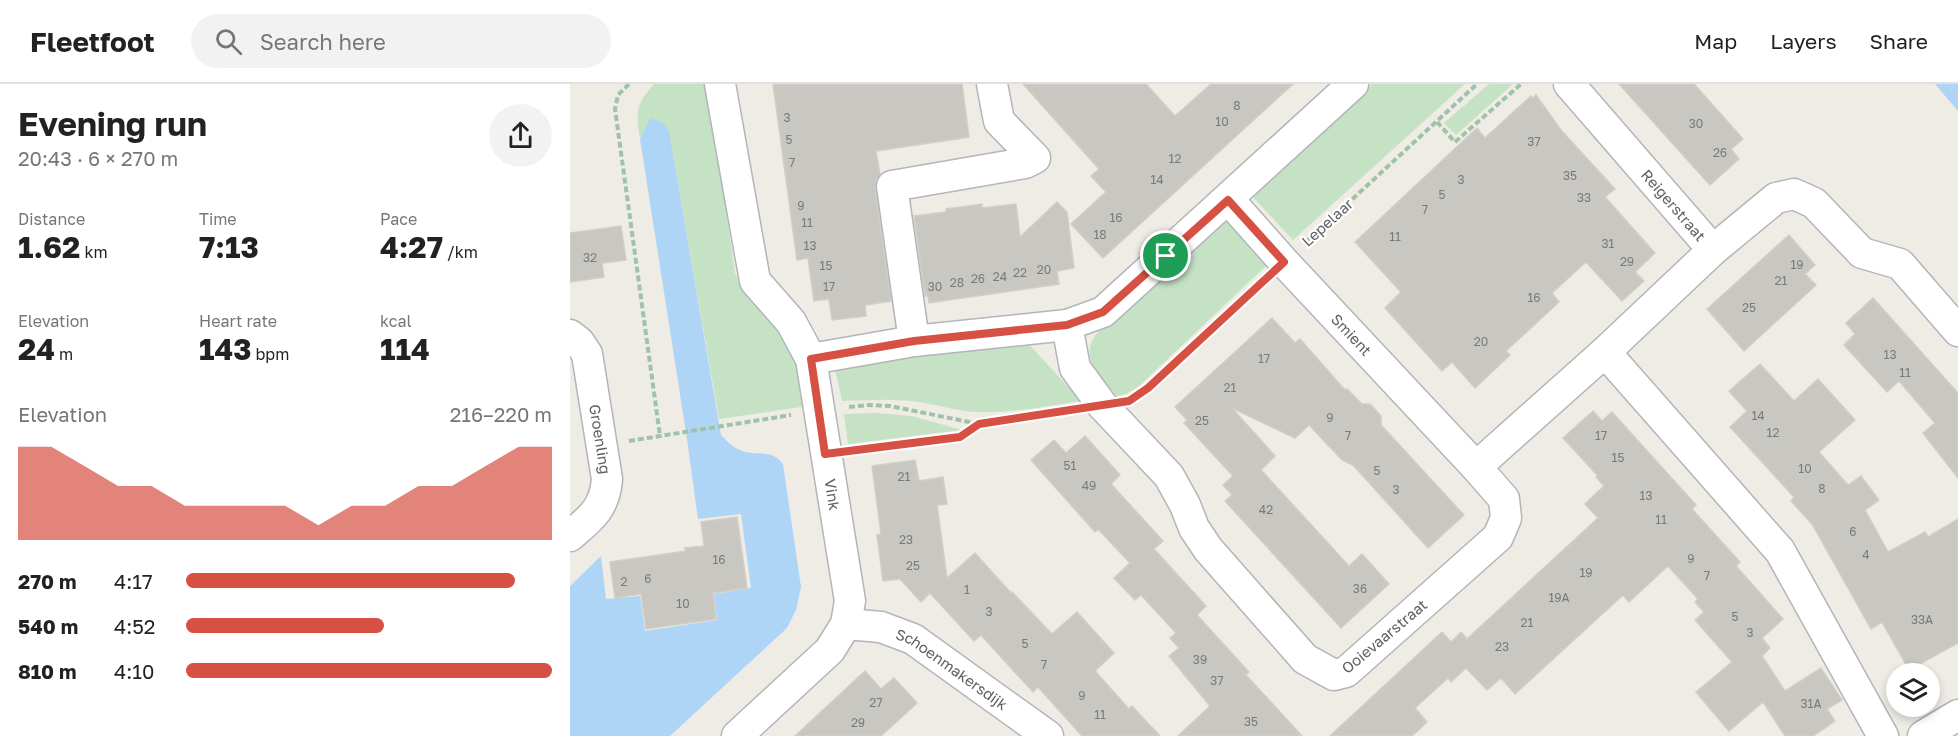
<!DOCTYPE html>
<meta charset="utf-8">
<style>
body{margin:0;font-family:"Golos Text",sans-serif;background:#f2f2f2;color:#222;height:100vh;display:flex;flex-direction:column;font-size:22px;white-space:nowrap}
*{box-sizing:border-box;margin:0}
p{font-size:20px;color:#767676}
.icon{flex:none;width:33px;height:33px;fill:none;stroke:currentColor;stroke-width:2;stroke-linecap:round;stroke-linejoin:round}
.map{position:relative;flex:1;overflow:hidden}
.details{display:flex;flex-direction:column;background:#fff;width:570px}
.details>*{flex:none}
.controls{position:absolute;left:1316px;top:579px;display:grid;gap:12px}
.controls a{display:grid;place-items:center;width:54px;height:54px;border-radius:50%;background:#fff;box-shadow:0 3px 9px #0003;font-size:30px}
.pin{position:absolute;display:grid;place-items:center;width:51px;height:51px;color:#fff;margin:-26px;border:3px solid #fff;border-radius:50%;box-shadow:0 2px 6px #0007}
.round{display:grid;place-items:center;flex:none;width:63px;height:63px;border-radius:32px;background:#f2f2f2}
.summary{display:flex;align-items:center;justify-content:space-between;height:102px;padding:0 18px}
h1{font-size:33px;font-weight:700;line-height:45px}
.metrics{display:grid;grid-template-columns:repeat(3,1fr);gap:9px;height:102px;padding:6px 18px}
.metrics div{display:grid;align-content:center}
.metrics b{font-size:30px;font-weight:700}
.metrics small{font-size:16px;font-weight:400}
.metrics p{font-size:16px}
.chart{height:168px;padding:12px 18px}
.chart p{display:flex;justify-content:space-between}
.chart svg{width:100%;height:108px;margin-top:6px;fill:#d65143;opacity:.7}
ul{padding:0 18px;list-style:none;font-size:20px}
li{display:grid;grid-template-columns:96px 72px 1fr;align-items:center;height:45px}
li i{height:15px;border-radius:8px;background:#d65143}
header{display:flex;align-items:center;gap:36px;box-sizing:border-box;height:84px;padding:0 30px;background:#fff;border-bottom:2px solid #e0e0e0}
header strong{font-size:28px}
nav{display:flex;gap:33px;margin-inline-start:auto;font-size:21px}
.search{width:420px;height:54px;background:#f2f2f2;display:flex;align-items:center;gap:15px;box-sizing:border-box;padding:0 21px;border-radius:33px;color:#767676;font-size:22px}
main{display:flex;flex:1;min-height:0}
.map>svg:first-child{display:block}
.green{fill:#c5e2c5}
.water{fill:#aed5f6}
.building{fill:#c9c7c2;stroke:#d2cec4;stroke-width:1.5}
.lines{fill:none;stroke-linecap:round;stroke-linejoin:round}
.street-casing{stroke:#b2b5b9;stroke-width:33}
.path{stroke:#9ec3aa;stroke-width:4;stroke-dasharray:6 3;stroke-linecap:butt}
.street{stroke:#fff;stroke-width:30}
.route-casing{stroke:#fff;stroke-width:12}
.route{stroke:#d65143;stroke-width:8}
.labels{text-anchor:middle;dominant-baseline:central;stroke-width:4.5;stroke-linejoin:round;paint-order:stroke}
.number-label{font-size:12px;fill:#787a7c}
.street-label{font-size:15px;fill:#5d6064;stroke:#fff}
</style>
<header>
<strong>Fleetfoot</strong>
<div class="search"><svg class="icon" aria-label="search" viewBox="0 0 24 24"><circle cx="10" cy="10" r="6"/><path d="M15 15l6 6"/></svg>Search here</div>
<nav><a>Map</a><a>Layers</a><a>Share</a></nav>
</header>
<main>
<section class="details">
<div class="summary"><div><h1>Evening run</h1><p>20:43 · 6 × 270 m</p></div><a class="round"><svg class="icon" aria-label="share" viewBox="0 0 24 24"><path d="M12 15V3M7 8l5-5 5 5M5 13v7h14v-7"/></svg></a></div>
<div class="metrics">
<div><p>Distance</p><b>1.62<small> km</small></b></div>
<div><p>Time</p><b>7:13</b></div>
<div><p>Pace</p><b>4:27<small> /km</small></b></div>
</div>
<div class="metrics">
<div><p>Elevation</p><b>24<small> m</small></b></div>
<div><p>Heart rate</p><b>143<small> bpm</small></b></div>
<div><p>kcal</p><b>114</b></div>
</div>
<div class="chart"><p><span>Elevation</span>216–220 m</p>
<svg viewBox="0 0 160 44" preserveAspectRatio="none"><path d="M0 44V6L10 6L20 14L30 22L40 22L50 30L60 30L70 30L80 30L90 38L100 30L110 30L120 22L130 22L140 14L150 6L160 6V44z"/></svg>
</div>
<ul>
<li><b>270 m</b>4:17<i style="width:90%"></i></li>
<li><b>540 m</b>4:52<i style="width:54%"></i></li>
<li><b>810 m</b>4:10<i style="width:100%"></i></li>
</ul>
</section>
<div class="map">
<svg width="1388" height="652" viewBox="0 0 1388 652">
<rect width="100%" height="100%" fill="#eeece5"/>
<g class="green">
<path d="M 84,0 L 138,0 L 165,189 L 172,204 L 224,264 L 238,322 L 149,335 L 99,48 L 80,34 L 70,55 C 66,28 65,21 84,0 Z"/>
<polygon points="802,0 895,0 723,156 682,112"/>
<polygon points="919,0 943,0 886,51 874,39"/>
<path d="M 659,133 L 700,178 L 568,303 L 556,310 L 547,312 C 521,285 504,263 541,237 Z"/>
<path d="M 455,256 L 511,317 C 479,322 437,330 405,328 C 388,327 372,322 355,319 C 327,314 300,316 272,317 L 264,280 Z"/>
<polygon points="306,329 342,332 392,346 278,360 274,330"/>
</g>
<g class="water">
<polygon points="1365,0 1388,0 1388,27"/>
<path d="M 80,34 L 92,38 L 99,47 L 151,351 C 156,356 162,363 170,366 C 186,373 201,364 213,380 L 231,503 L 226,526 L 217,544 L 100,652 L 0,652 L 0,502 L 31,472 L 36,515 L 70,512 L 75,547 L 147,536 L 144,510 L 181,504 L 171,430 L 128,435 L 117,355 L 70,55 Z"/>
</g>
<g class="building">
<polygon points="203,0 392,0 399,53 306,67 310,91 306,96 305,104 321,217 295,221 296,232 262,236 259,215 244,217 238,174 227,176"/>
<polygon points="453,0 576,0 605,32 641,0 723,0 533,174 501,140 536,108 521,92 529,85"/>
<polygon points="1049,0 1124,0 1173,55 1161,65 1169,75 1140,101"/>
<polygon points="966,11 991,46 1045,105 1035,113 1085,169 1065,188 1074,197 1052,217 1016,178 982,209 989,218 936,267 940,271 905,304 882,278 872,287 815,224 831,208 785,158 907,44 915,54 961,12 963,14"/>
<polygon points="487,118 497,128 504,184 487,187 489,200 359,219 358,212 355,212 344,132 376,128 376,125 412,120 412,124 446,120 450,153"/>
<polygon points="51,142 56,176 32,179 34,193 0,198 0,149"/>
<polygon points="1219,151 1245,181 1235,190 1246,201 1174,267 1137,225"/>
<polygon points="1303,214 1388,309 1388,394 1353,349 1365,339 1329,297 1317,308 1274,261 1285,250 1276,239"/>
<polygon points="702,234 725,259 730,255 775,306 777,305 792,320 800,320 811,332 811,341 894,431 858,464 783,381 772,376 739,341 725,354 662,324 705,372 691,386 779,482 792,470 819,500 771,544 655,417 662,411 653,401 663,392 614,339 617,336 605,323"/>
<polygon points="1190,280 1224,317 1248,295 1285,336 1249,368 1278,401 1291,392 1309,416 1295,426 1318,468 1355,448 1358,453 1388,435 1388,559 1339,586 1312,538 1301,545 1242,440 1221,417 1224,413 1160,343 1177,327 1159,307"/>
<polygon points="1023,327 1032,337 1042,328 1126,421 1122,425 1170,478 1166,482 1213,535 1192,554 1200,564 1192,572 1215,607 1251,584 1272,616 1257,625 1265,637 1243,652 1215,652 1193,618 1159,647 1126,608 1162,578 1125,536 1134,528 1125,518 1128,515 1098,482 1059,518 1053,511 945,610 931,594 917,606 896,584 881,598 878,594 845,624 857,638 842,652 760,652 872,548 881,558 891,548 897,555 1028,434 1015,420 1034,402 1026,393 1028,392 993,354"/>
<polygon points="515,352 550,391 541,400 593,457 584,465 636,522 627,531 679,588 676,591 732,652 608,652 640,622 599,572 609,564 600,554 606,549 571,511 565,516 544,494 560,479 528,445 525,448 461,376 484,356 496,369"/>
<polygon points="345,376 349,397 373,393 377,420 367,421 377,494 405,469 441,509 442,508 482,550 507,528 544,569 525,587 559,625 562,622 590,652 512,652 468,603 463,608 411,551 404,557 360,509 351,518 330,495 313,497 307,451 311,450 302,382"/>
<polygon points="167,433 177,504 143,509 146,535 76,545 71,510 45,514 40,478 116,467 115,464 134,462 131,438"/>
<polygon points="295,587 311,605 324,594 347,619 311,652 225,652"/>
</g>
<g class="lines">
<defs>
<g id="street">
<path id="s1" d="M 150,0 L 185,197 L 221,238 L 241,275 L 280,517 L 276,540 L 260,566 L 167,652"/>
<path id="s2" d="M 999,0 L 1143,166 L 1206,114 L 1224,110 L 1244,119 L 1292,169 L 1330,180 L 1388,247"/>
<path id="s3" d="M 659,116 L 714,178 L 906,383"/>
<polyline points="497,241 505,284 532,321 599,392 615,421 624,444 638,465 735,575 764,591 776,588 928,453 936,434 934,415 906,383 1035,268 1143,166"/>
<path id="s4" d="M 0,251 L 9,258 L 17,270 L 37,395 C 35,424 21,434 0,452"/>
<polyline points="344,257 322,102 455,79 465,74 429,37 422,0"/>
<polyline points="1035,268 1210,467 1313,652"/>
<polyline points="241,275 344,257 497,241 533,228 783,0"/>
<path id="s5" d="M 276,540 L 311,543 L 343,555 L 478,652"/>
<polyline points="1353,652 1388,631"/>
</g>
</defs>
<use href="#street" class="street-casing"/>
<g class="path">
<polyline points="59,0 48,11 45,25 90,352"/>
<polyline points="867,38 885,58 951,0"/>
<polyline points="736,158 907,0"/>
<polyline points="565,313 578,304 693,198"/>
<polyline points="279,323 298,321 320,322 409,340 499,326"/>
<polyline points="59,357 221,331"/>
<polyline points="286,366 390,353 409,340"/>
</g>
<use href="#street" class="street"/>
</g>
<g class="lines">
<defs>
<polygon id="route" points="658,116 714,178 578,304 559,317 409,340 390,353 255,370 241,275 344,257 497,241 533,228"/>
</defs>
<use href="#route" class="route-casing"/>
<use href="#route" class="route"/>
</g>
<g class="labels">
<g class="number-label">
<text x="667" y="21">8</text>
<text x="217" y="33">3</text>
<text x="652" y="37">10</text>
<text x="1126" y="39">30</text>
<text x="219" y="55">5</text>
<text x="964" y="57">37</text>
<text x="1150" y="68">26</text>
<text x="605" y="74">12</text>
<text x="222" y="78">7</text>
<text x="1000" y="91">35</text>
<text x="587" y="95">14</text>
<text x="891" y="95">3</text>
<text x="872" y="110">5</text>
<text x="1014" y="113">33</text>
<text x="231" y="121">9</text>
<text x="855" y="125">7</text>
<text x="546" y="133">16</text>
<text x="237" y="138">11</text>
<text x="530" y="150">18</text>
<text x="825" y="152">11</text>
<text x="1038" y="159">31</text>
<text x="240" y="161">13</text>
<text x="20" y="173">32</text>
<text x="1057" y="177">29</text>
<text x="1227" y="180">19</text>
<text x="256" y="181">15</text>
<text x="474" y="185">20</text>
<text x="450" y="188">22</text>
<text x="430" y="192">24</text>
<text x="408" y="194">26</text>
<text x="1211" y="196">21</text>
<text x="387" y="198">28</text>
<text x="259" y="202">17</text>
<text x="365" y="202">30</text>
<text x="964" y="213">16</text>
<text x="1179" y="223">25</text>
<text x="911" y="257">20</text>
<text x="1320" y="270">13</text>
<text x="694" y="274">17</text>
<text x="1335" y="288">11</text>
<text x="660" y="303">21</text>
<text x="1188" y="331">14</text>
<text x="760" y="333">9</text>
<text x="632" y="336">25</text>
<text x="1203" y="348">12</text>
<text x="778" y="351">7</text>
<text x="1031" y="351">17</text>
<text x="1048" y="373">15</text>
<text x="500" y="381">51</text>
<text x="1235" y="384">10</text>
<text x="807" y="386">5</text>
<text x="334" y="392">21</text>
<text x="519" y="401">49</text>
<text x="1252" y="404">8</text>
<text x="826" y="405">3</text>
<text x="1076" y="411">13</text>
<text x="696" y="425">42</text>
<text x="1091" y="435">11</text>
<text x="1283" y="447">6</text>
<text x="336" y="455">23</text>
<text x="1296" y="470">4</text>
<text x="1121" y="474">9</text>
<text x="149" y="475">16</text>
<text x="343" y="481">25</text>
<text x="1016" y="488">19</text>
<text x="1137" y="491">7</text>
<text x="78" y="494">6</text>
<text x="54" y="497">2</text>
<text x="790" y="504">36</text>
<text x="397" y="505">1</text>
<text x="989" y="513">19A</text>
<text x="113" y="519">10</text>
<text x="419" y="527">3</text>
<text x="1165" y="532">5</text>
<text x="1352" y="535">33A</text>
<text x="957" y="538">21</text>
<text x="1180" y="548">3</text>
<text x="455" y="559">5</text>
<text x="932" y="562">23</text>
<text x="630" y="575">39</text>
<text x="474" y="580">7</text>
<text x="647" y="596">37</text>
<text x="512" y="611">9</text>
<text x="306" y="618">27</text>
<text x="1241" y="619">31A</text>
<text x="530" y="630">11</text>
<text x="681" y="637">35</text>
<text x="288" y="638">29</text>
</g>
<g class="street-label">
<text stroke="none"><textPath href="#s2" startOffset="160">Reigerstraat</textPath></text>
<text transform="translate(757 138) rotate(-42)">Lepelaar</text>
<text stroke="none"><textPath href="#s3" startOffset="182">Smient</textPath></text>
<text stroke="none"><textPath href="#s4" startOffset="112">Groenling</textPath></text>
<text stroke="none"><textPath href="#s1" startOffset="434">Vink</textPath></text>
<text transform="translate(814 552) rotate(-40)">Ooievaarstraat</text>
<text stroke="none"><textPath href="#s5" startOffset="118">Schoenmakersdijk</textPath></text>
</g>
</g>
</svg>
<div class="controls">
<a><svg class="icon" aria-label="layers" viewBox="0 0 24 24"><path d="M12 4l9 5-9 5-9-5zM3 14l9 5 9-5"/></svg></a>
</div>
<div class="pin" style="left:596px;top:172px;background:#1e9e55"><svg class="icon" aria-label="arrive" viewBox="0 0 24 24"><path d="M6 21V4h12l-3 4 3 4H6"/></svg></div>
</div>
</main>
